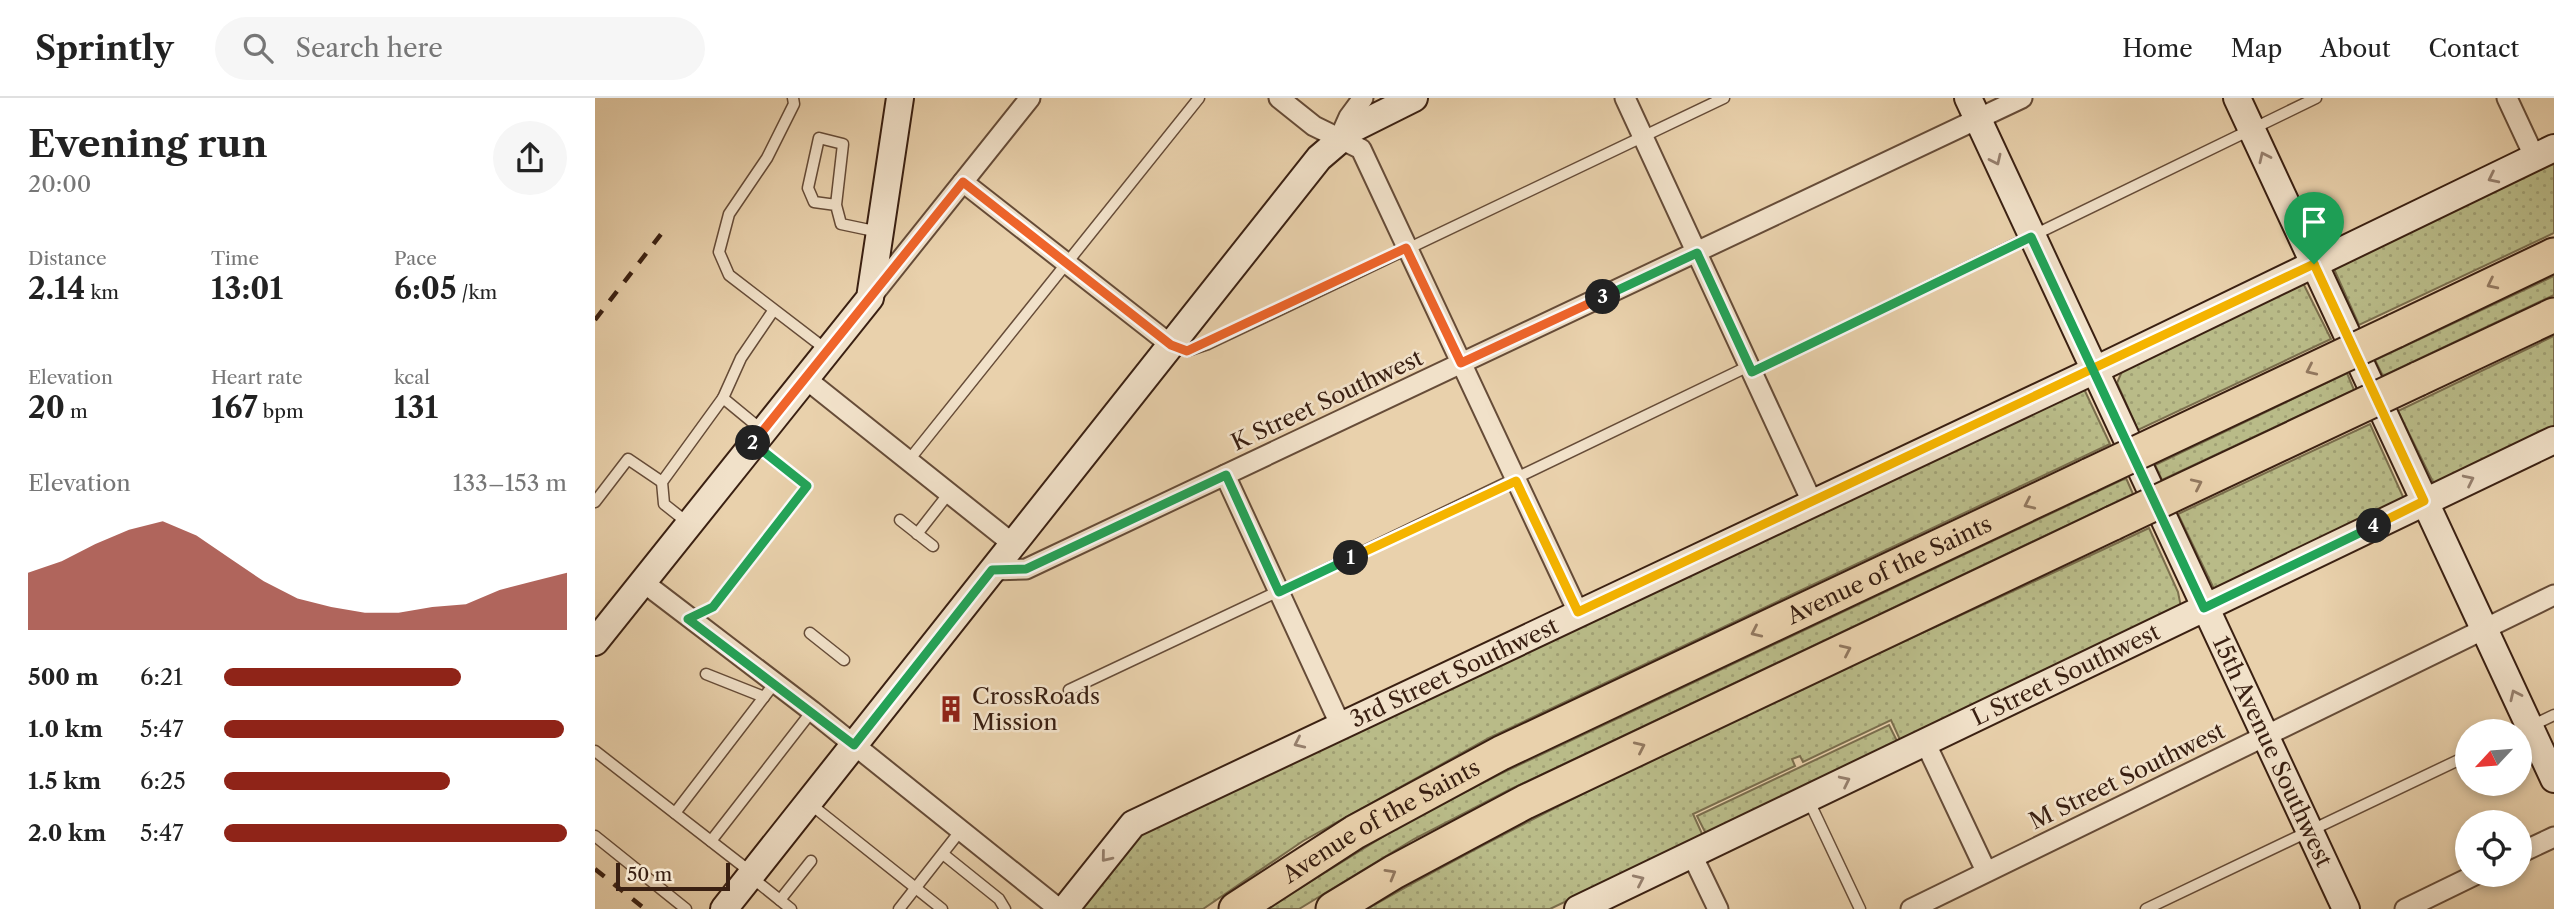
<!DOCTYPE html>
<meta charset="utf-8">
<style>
body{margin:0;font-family:"Libre Caslon Text",serif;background:#f6f6f6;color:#222;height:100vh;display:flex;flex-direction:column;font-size:26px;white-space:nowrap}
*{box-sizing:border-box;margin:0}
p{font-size:23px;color:#767676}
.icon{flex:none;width:38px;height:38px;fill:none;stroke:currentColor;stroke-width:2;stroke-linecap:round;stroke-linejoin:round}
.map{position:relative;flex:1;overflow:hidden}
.panel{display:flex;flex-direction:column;background:#fff;width:595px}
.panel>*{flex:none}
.needle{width:46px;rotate:244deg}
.fabs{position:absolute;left:1860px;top:621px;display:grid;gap:14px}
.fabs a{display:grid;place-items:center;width:77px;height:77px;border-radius:50%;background:#fff;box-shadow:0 4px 10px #0003;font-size:35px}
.scale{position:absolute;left:21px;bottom:18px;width:114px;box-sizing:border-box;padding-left:7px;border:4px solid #3a2012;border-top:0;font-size:19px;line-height:24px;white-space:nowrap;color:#3a2012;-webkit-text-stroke:5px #f1e1c9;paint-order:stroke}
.pin{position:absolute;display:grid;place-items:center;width:60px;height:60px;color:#fff;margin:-72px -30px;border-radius:50% 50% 50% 0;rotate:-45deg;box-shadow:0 0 7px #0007}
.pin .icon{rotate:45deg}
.km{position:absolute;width:35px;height:35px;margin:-18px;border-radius:50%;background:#222;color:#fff;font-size:19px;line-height:35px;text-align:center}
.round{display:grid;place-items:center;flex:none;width:74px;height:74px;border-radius:37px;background:#f6f6f6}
.head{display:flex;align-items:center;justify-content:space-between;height:119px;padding:0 28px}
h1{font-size:38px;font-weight:700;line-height:52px}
.stats{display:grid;grid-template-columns:repeat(3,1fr);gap:10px;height:119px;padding:7px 28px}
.stats div{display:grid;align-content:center}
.stats b{font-size:30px;font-weight:700}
.stats small{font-size:19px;font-weight:400}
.stats p{font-size:19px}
.chart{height:196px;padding:14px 28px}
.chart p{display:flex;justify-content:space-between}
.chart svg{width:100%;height:126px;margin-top:7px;fill:#8f2418;opacity:.7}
ul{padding:0 28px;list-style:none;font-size:23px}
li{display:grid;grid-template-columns:112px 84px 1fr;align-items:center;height:52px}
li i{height:18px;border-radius:9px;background:#8f2418}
header{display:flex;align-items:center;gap:42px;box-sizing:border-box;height:98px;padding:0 35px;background:#fff;border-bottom:2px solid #e0e0e0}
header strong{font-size:33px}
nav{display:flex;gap:38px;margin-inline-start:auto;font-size:24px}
.search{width:490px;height:63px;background:#f6f6f6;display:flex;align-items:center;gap:18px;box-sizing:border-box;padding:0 24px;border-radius:38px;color:#767676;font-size:26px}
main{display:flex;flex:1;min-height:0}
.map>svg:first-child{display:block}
.grass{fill:url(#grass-dots);stroke:#7a6e4d;stroke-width:2}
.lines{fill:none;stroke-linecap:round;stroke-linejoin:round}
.lane-casing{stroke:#664c38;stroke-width:13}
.street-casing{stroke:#664c38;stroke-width:23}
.secondary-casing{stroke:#3a2012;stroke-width:30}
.highway-casing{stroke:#3a2012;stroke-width:37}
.lane{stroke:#f1e1c9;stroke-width:10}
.street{stroke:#f1e1c9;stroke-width:19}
.secondary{stroke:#f1e1c9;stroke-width:26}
.highway{stroke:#e9d1ac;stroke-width:33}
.rail{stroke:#3a2012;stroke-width:4.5;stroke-dasharray:12 12;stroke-linecap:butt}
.highway-bridge-casing{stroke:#3a2012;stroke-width:37;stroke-linecap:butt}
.highway-bridge{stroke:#e9d1ac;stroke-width:33}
.oneway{stroke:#96806e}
.oneway2{stroke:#92785f}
.split-1-casing{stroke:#fff;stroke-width:14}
.split-2-casing{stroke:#fff;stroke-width:14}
.split-3-casing{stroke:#fff;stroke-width:14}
.split-4-casing{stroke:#fff;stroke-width:14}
.split-5-casing{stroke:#fff;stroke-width:14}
.split-1{stroke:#f5b400;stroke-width:9}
.split-2{stroke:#22a559;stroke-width:9}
.split-3{stroke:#f0652b;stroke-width:9}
.split-4{stroke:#22a559;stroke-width:9}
.split-5{stroke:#f5b400;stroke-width:9}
.labels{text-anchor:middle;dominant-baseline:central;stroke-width:5;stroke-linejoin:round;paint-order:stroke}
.street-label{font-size:23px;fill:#3a2012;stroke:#f1e1c9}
.poi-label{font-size:23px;fill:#3a2012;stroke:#f1e1c9;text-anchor:start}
</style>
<header>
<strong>Sprintly</strong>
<div class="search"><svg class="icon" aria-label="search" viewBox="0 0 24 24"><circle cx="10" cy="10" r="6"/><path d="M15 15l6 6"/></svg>Search here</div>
<nav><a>Home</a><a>Map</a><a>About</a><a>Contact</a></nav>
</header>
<main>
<section class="panel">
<div class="head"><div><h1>Evening run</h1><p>20:00</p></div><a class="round"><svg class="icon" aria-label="share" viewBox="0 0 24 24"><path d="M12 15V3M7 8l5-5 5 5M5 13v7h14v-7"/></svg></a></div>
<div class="stats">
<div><p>Distance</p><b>2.14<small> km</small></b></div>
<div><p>Time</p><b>13:01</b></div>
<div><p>Pace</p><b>6:05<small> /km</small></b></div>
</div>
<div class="stats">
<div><p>Elevation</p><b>20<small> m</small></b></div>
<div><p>Heart rate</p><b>167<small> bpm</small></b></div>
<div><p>kcal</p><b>131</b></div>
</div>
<div class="chart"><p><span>Elevation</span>133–153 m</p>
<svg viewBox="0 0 160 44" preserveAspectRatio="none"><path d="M0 44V24L10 20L20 14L30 9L40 6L50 11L60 19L70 27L80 33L90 36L100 38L110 38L120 36L130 35L140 30L150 27L160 24V44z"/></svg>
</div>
<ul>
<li><b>500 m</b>6:21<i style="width:69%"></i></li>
<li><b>1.0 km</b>5:47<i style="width:99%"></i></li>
<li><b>1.5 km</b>6:25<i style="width:66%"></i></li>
<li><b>2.0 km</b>5:47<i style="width:100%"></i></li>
</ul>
</section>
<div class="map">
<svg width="1959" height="811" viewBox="0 0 1959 811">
<defs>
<pattern id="grass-dots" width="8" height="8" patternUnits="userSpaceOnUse" patternTransform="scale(1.75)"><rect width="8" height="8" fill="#b9bb88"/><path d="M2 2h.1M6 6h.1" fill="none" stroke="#a0a074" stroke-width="1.8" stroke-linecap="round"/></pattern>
</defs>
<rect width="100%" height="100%" fill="#e9d1ac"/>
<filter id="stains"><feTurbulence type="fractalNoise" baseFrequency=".00286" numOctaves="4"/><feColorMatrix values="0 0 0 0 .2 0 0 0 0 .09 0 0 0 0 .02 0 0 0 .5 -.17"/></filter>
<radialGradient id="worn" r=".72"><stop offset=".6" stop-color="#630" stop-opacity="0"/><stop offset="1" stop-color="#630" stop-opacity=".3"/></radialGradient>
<g class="grass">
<polygon points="1959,62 1959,135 1764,227 1739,171"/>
<polygon points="1959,178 1959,197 1788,278 1780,262"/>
<polygon points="1707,183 1736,241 1543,332 1522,285 1528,271"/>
<polygon points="1959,238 1959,329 1839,386 1803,313"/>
<polygon points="1752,275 1759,292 1567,382 1560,367"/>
<polygon points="1489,291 1515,346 894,640 708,743 608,811 483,811 541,737"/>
<polygon points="1775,326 1809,401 1620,493 1583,416"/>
<polygon points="1531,380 1538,396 914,692 819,741 704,811 671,811 810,725 905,676"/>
<path d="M 1554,430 L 1583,494 L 1586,509 L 1306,644 L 1296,622 L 1208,664 L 1205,658 L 1197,661 L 1200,668 L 1098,716 L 1108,738 L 955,811 L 772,811 C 1022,668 1293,553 1554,430 Z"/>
<polygon points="1294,627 1303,645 1111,736 1102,718"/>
</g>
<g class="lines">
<defs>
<g id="lane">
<polyline points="198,0 199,6 172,60 134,116 124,154 134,177 233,253"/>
<polyline points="241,107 219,104 213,90 224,40 248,46 241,107 246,126 284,134"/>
<polyline points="577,247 592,253 613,246 1129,0"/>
<polyline points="1157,274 1721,0"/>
<polyline points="168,333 128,300 146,260 178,213"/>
<polyline points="314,362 604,0"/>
<polyline points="0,404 33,361 67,384"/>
<polyline points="305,422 338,448"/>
<polyline points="93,425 69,406 67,384 128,300"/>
<polyline points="322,436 354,395"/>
<polyline points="684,494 1154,268"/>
<polyline points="94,521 118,509 212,388 159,346"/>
<polyline points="215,535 249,562"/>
<polyline points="111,576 169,599"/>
<polyline points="474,592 684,493"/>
<polyline points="1934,629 1959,617"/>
<polyline points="0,653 157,775"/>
<polyline points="1213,701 1265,811"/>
<polyline points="214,705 347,811"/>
<polyline points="80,715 179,586"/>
<polyline points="0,738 91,811"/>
<polyline points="116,743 217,613"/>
<polyline points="348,756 404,801 410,811"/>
<polyline points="155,778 196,811"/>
<polyline points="185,802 216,763"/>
<polyline points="304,811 366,732"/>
<polyline points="1551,811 1872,658"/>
</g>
<g id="street">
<polyline points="684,0 719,28 766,51 983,514"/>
<polyline points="1030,0 1218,406"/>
<polyline points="1912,0 1940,60"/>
<polyline points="745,39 754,19 768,0"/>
<polyline points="368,84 576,247"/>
<polyline points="276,199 435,0"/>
<polyline points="211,281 418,446"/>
<polyline points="630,377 745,626"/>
<polyline points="397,472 431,471 1427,0"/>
<polyline points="48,484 217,613 464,811"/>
<polyline points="1330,644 1391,773"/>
<polyline points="1925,755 1959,739"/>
<polyline points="1097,757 1123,811"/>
<polyline points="1316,811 1959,497"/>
<polyline points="1810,811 1880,777"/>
</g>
<g id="secondary">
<path id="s1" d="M 1373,0 L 1751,811"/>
<polyline points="1642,0 1959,681"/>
<polyline points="0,544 275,200 305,0"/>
<polyline points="129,811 724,60 759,30 819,0"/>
<path id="s2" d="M 470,811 L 538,726 L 1498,273 L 1959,50"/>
<path id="s3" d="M 983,811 L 1959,342"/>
</g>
<g id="highway">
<polyline points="1800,233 1959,157"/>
<polyline points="1823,281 1959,217"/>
<path id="s4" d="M 641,811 L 760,734 L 906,655 L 1495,377"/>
<polyline points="738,811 799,774 930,704 1518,425"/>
</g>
</defs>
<use href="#lane" class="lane-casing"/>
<use href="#street" class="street-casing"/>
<use href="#secondary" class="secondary-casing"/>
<use href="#highway" class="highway-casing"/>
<use href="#lane" class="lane"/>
<use href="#street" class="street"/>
<use href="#secondary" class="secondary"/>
<use href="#highway" class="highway"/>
<g class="rail">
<polyline points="0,222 70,131"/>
<polyline points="0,771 50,811"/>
</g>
<defs>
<g id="highway-bridge">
<polyline points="1495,377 1800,233"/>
<polyline points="1518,425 1823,281"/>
</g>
</defs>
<use href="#highway-bridge" class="highway-bridge-casing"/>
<use href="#highway-bridge" class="highway-bridge"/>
</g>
<defs><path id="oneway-chevron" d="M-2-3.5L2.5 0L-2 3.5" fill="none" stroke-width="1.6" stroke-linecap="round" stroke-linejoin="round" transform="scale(1.75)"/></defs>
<g class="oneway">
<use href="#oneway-chevron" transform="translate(1669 59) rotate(-115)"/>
<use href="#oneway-chevron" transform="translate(1401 62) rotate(65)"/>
<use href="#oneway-chevron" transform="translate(1898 80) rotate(154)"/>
<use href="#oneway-chevron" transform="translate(1874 382) rotate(-26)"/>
<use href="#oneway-chevron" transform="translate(1920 597) rotate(-115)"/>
<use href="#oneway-chevron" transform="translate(704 645) rotate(155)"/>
<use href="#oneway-chevron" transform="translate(1250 683) rotate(-26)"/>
<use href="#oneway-chevron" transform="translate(511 759) rotate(129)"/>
<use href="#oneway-chevron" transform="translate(1044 782) rotate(-25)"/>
</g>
<g class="oneway2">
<use href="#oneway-chevron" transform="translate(1897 186) rotate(154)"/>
<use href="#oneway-chevron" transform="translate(1716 272) rotate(155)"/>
<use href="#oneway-chevron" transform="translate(1602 386) rotate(-25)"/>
<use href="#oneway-chevron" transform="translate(1434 406) rotate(155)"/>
<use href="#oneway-chevron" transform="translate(1161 534) rotate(155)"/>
<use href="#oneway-chevron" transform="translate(1251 552) rotate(-25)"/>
<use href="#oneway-chevron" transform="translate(1045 649) rotate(-25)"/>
<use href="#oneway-chevron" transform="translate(796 776) rotate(-30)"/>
</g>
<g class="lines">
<defs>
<polyline id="split-1" points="756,460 921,383 983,514 1719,166"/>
<polyline id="split-2" points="158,345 212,388 118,509 93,521 259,647 397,472 431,471 631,377 684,494 756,460"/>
<polyline id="split-3" points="158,345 368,84 576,247 592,253 811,150 866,265 1008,199"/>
<polyline id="split-4" points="1008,199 1102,155 1157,274 1436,139 1609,510 1779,428"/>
<polyline id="split-5" points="1719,166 1829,403 1779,428"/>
</defs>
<use href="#split-1" class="split-1-casing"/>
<use href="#split-2" class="split-2-casing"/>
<use href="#split-3" class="split-3-casing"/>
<use href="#split-4" class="split-4-casing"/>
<use href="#split-5" class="split-5-casing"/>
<use href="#split-1" class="split-1"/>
<use href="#split-2" class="split-2"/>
<use href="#split-3" class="split-3"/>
<use href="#split-4" class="split-4"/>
<use href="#split-5" class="split-5"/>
</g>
<defs>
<symbol id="building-bare" viewBox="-9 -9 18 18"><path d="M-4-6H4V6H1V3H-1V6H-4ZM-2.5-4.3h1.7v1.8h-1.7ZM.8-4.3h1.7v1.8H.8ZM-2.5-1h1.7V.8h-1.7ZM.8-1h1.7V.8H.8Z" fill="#8f2418" stroke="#f1e1c9" stroke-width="2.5" paint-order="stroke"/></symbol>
</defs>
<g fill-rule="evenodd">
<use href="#building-bare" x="337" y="592" width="38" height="38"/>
</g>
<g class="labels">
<g class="street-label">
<text transform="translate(732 302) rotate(-25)">K Street Southwest</text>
<text stroke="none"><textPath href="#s4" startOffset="737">Avenue of the Saints</textPath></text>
<text stroke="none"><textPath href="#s2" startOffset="464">3rd Street Southwest</textPath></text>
<text stroke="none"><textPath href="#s3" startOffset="541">L Street Southwest</textPath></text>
<text stroke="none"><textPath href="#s1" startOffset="721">15th Avenue Southwest</textPath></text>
<text transform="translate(1532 678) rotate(-26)">M Street Southwest</text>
<text stroke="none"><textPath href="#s4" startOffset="170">Avenue of the Saints</textPath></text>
</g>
<g class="poi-label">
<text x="377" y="598">CrossRoads<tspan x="377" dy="26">Mission</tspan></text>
</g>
</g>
<rect width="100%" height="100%" filter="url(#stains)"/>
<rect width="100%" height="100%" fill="url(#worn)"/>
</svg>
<div class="fabs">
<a><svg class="needle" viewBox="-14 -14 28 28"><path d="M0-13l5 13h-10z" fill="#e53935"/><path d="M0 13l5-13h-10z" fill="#767676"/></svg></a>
<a><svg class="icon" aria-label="locate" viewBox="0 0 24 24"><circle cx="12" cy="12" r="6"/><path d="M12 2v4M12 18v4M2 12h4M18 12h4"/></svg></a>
</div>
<div class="scale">50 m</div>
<div class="pin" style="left:1719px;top:166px;background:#1e9e55"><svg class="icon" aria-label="arrive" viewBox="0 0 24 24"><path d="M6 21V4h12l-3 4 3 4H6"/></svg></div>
<b class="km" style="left:756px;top:460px">1</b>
<b class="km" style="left:158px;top:345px">2</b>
<b class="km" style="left:1008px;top:199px">3</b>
<b class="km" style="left:1779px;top:428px">4</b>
</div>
</main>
